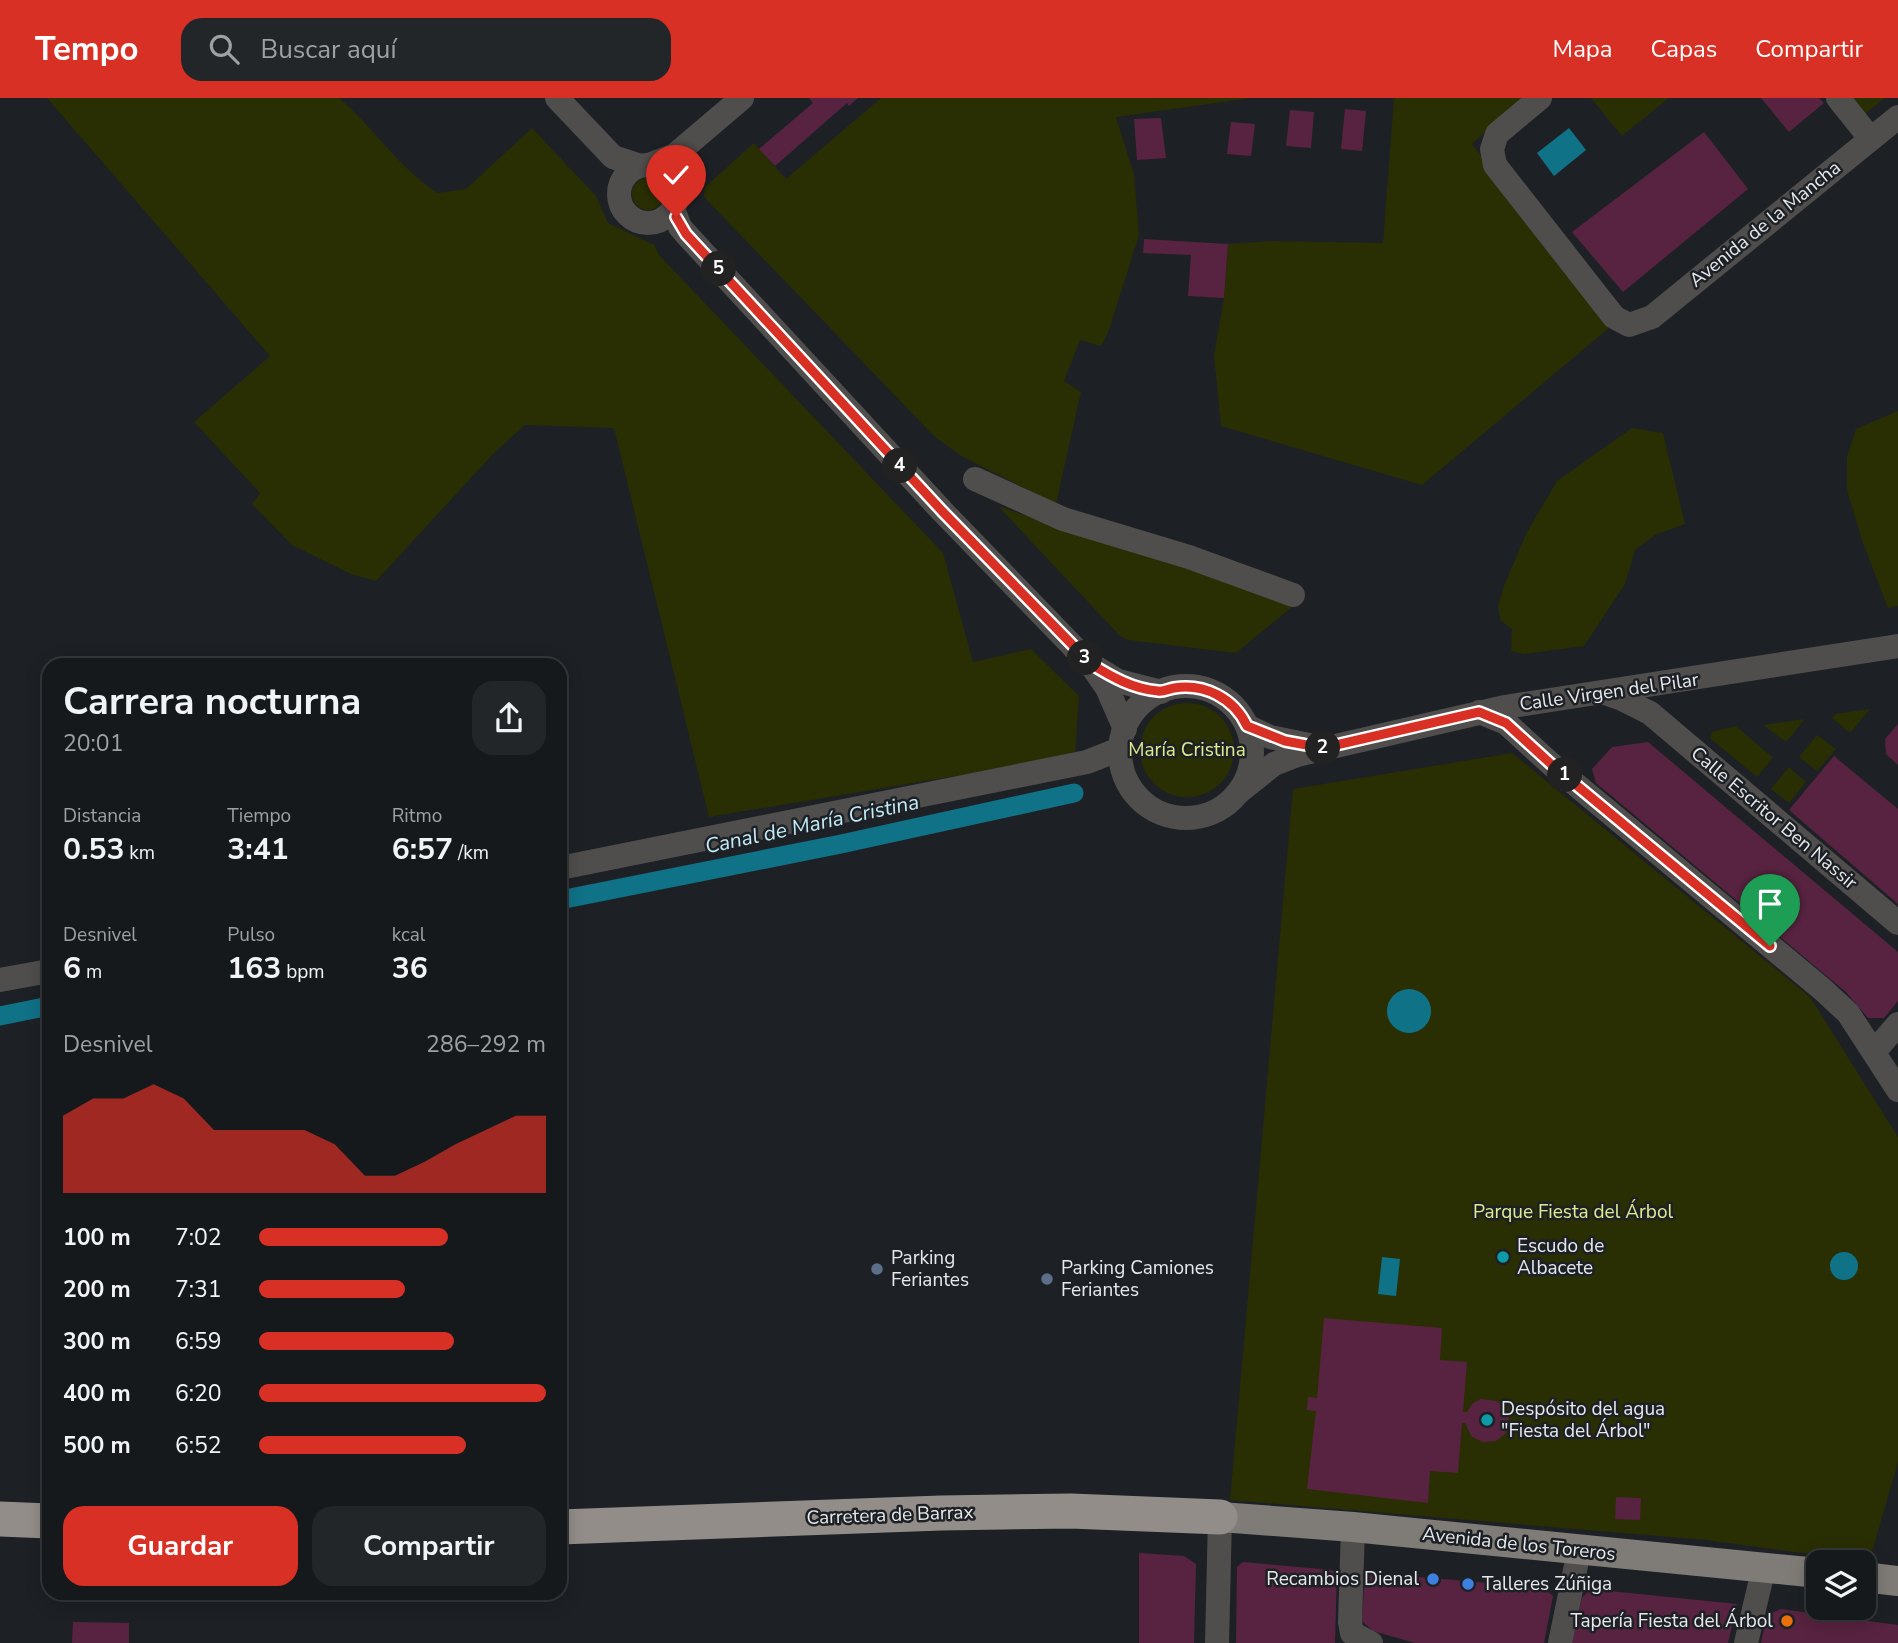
<!DOCTYPE html>
<html lang="es">
<meta charset="utf-8">
<style>
body{margin:0;font-family:"Nunito Sans",sans-serif;background:#232629;color:#f1f3f6;height:100vh;display:flex;flex-direction:column;font-size:26px;white-space:nowrap}
*{box-sizing:border-box;margin:0}
p{font-size:23px;color:#9ea0a3}
.icon{flex:none;width:38px;height:38px;fill:none;stroke:currentColor;stroke-width:2;stroke-linecap:round;stroke-linejoin:round}
.map{position:relative;flex:1;overflow:hidden}
.panel{position:absolute;left:42px;top:560px;width:525px;height:942px;display:flex;flex-direction:column;background:#16191c;border-radius:21px;box-shadow:0 4px 18px #0003,0 0 0 2px #35383b}
.panel>*{flex:none}
.fabs{position:absolute;left:1806px;top:1452px;display:grid;gap:14px}
.fabs a{display:grid;place-items:center;width:70px;height:70px;border-radius:14px;background:#16191c;box-shadow:0 4px 18px #0003,0 0 0 2px #35383b;font-size:35px}
.pin{position:absolute;display:grid;place-items:center;width:60px;height:60px;color:#fff;margin:-72px -30px;border-radius:50% 50% 50% 0;rotate:-45deg;box-shadow:0 0 7px #0007}
.pin .icon{rotate:45deg}
.km{position:absolute;width:35px;height:35px;margin:-18px;border-radius:50%;background:#222;color:#fff;font-size:19px;line-height:35px;text-align:center}
.round{display:grid;place-items:center;flex:none;width:74px;height:74px;border-radius:21px;background:#232629}
.overview{display:flex;align-items:center;justify-content:space-between;height:119px;padding:0 21px}
h1{font-size:38px;font-weight:700;line-height:52px}
.metrics{display:grid;grid-template-columns:repeat(3,1fr);gap:10px;height:119px;padding:7px 21px}
.metrics div{display:grid;align-content:center}
.metrics b{font-size:30px;font-weight:700}
.metrics small{font-size:19px;font-weight:400}
.metrics p{font-size:19px}
.chart{height:196px;padding:14px 21px}
.chart p{display:flex;justify-content:space-between}
.chart svg{width:100%;height:126px;margin-top:7px;fill:#d93025;opacity:.7}
.primary-button{display:flex;gap:14px;margin-top:auto;padding:14px 21px}
.primary-button a{flex:1;height:80px;border-radius:21px;background:#d93025;color:#fff;font-size:28px;font-weight:700;line-height:80px;text-align:center}
.primary-button a+a{background:#232629;color:#f1f3f6}
ul{padding:0 21px;list-style:none;font-size:23px}
li{display:grid;grid-template-columns:112px 84px 1fr;align-items:center;height:52px}
li i{height:18px;border-radius:9px;background:#d93025}
header{display:flex;align-items:center;gap:42px;box-sizing:border-box;height:98px;padding:0 35px;background:#d93025;color:#fff}
header strong{font-size:33px}
nav{display:flex;gap:38px;margin-inline-start:auto;font-size:24px}
.search{width:490px;height:63px;background:#232629;display:flex;align-items:center;gap:18px;box-sizing:border-box;padding:0 24px;border-radius:21px;color:#9ea0a3;font-size:26px}
.map>svg:first-child{display:block}
.green{fill:#2a2e03}
.water{fill:#107287}
.lines{fill:none;stroke-linecap:round;stroke-linejoin:round}
.canal{stroke:#107287;stroke-width:19}
.building{fill:#582340}
.minor{stroke:#504e4c;stroke-width:24}
.major{stroke:#7f7b77;stroke-width:30}
.highway{stroke:#928d88;stroke-width:35}
.route-casing{stroke:#fff;stroke-width:14}
.route{stroke:#d93025;stroke-width:9}
.culture-dot{fill:#0f9aa8;stroke:#1d2125;stroke-width:2.5}
.service-dot{fill:#5c6f8a;stroke:#1d2125;stroke-width:2.5}
.shop-dot{fill:#3f7fe0;stroke:#1d2125;stroke-width:2.5}
.food-dot{fill:#e8710a;stroke:#1d2125;stroke-width:2.5}
.labels{text-anchor:middle;dominant-baseline:central;stroke-width:5;stroke-linejoin:round;paint-order:stroke}
.street-label{font-size:19px;fill:#e6e8eb;stroke:#1d2125}
.park-label{font-size:19px;fill:#deec8f;stroke:#1d2125}
.poi-label{font-size:19px;fill:#e6e8eb;stroke:#1d2125;text-anchor:start}
.water-label{font-size:21px;font-style:italic;fill:#c1ebf7;stroke:#1d2125}
</style>
<header>
<strong>Tempo</strong>
<div class="search"><svg class="icon" aria-label="search" viewBox="0 0 24 24"><circle cx="10" cy="10" r="6"/><path d="M15 15l6 6"/></svg>Buscar aquí</div>
<nav><a>Mapa</a><a>Capas</a><a>Compartir</a></nav>
</header>
<div class="map">
<svg width="1898" height="1545" viewBox="0 0 1898 1545">
<rect width="100%" height="100%" fill="#1d2125"/>
<g class="green">
<path d="M 47,0 L 339,0 C 374,29 399,71 438,95 L 466,91 L 532,30 L 596,98 L 608,125 L 654,147 L 659,157 L 943,455 L 973,564 L 1031,551 L 1079,598 L 1075,658 L 709,719 L 614,330 L 525,327 L 493,356 L 376,483 L 351,476 L 292,447 L 252,406 L 260,395 L 194,324 L 270,258 Z"/>
<polygon points="881,0 1251,0 1116,19 1134,76 1139,137 1109,232 1101,248 1080,242 1064,283 1081,294 1056,406 961,358 934,338 704,99 705,89 754,45 786,81"/>
<polygon points="1394,0 1524,0 1472,46 1609,230 1422,387 1221,328 1214,257 1224,200 1228,146 1272,143 1383,145"/>
<polygon points="1591,0 1669,0 1622,38"/>
<polygon points="1850,0 1885,0 1864,17"/>
<circle cx="648" cy="96" r="16"/>
<polygon points="1898,313 1898,508 1888,510 1862,442 1847,392 1847,359 1856,331"/>
<polygon points="1632,330 1663,335 1685,426 1655,437 1635,452 1625,486 1584,548 1524,556 1511,553 1512,531 1501,523 1498,509 1504,488 1527,434 1557,383"/>
<polygon points="998,408 1083,437 1170,461 1293,508 1236,555 1128,542 1120,538"/>
<circle cx="1187" cy="652" r="47"/>
<polygon points="1870,611 1850,635 1832,620 1835,616"/>
<polygon points="1805,621 1786,644 1763,627"/>
<polygon points="1736,628 1773,660 1757,679 1710,640 1712,634"/>
<polygon points="1817,637 1836,651 1817,673 1799,659"/>
<polygon points="1512,655 1810,899 1898,1039 1898,1364 1869,1464 1706,1442 1230,1402 1293,691"/>
<polygon points="1789,669 1806,684 1789,705 1771,691"/>
</g>
<g class="water">
<polygon points="1569,30 1586,52 1554,78 1537,55"/>
<circle cx="1409" cy="913" r="22"/>
<circle cx="1844" cy="1168" r="14"/>
<polygon points="1382,1159 1400,1161 1396,1198 1378,1196"/>
</g>
<g class="lines">
<g class="canal">
<polyline points="560,802 841,746 1074,695"/>
<polyline points="0,918 49,908"/>
</g>
</g>
<g class="building">
<polygon points="809,0 858,0 849,8 847,5 775,68 759,51 813,5"/>
<polygon points="1761,0 1819,0 1824,5 1789,34"/>
<polygon points="1345,11 1366,13 1362,53 1341,51"/>
<polygon points="1290,12 1314,14 1311,50 1286,48"/>
<polygon points="1161,20 1166,60 1137,62 1134,21"/>
<polygon points="1231,24 1255,26 1251,58 1227,56"/>
<polygon points="1704,34 1748,91 1623,194 1572,134"/>
<polygon points="1144,141 1228,146 1224,200 1188,198 1191,157 1143,155"/>
<polygon points="1898,626 1898,667 1886,656 1885,641"/>
<polygon points="1648,644 1898,854 1898,903 1884,920 1868,920 1846,894 1596,685 1592,671 1612,649"/>
<polygon points="1834,658 1898,711 1898,806 1789,712"/>
<polygon points="1324,1220 1442,1230 1440,1262 1467,1264 1463,1314 1467,1314 1473,1305 1481,1301 1497,1303 1506,1311 1509,1319 1506,1335 1496,1343 1483,1344 1472,1339 1465,1325 1462,1325 1458,1375 1430,1373 1428,1405 1307,1391 1316,1313 1307,1312 1308,1299 1317,1300"/>
<polygon points="1616,1399 1641,1400 1640,1422 1615,1421"/>
<polygon points="1139,1455 1184,1458 1196,1466 1194,1545 1139,1545"/>
<polygon points="1243,1464 1332,1472 1337,1476 1335,1545 1236,1545 1237,1469"/>
<polygon points="1365,1474 1543,1490 1553,1498 1544,1545 1415,1545 1373,1533 1362,1523"/>
<polygon points="1590,1491 1737,1506 1728,1545 1571,1545 1582,1500"/>
<polygon points="1781,1511 1898,1527 1898,1545 1761,1545 1767,1517"/>
<polygon points="73,1524 129,1525 129,1545 72,1545"/>
</g>
<g class="lines">
<g class="minor">
<polyline points="557,0 613,59 640,68"/>
<polyline points="1540,0 1497,36 1492,51 1495,67 1614,219 1629,227 1652,219 1898,19"/>
<polyline points="1838,0 1870,40"/>
<polyline points="649,67 675,57 742,0"/>
<circle cx="648" cy="96" r="29"/>
<polyline points="673,111 680,129 686,136 942,413 1091,567 1107,590 1125,631"/>
<polyline points="975,381 1063,421 1189,459 1293,497"/>
<polyline points="1095,569 1118,583 1161,594"/>
<circle cx="1186" cy="654" r="66"/>
<polyline points="1605,595 1622,601 1650,615 1898,825"/>
<polyline points="1479,614 1506,625 1551,666 1822,891 1848,915 1898,992"/>
<polyline points="1247,628 1270,639 1319,649"/>
<polyline points="1239,694 1274,666 1297,657 1505,609 1898,548"/>
<polyline points="560,770 1087,664 1120,651"/>
<polyline points="0,882 49,873"/>
<polyline points="1874,954 1898,926"/>
<polyline points="1353,1429 1350,1524 1352,1535 1371,1545"/>
<polyline points="1217,1545 1220,1419"/>
<polyline points="1560,1545 1579,1453"/>
<polyline points="1746,1545 1764,1469"/>
</g>
<g class="major">
<polyline points="1220,1419 1353,1429 1818,1475"/>
<polyline points="1864,1479 1898,1483"/>
</g>
<g class="highway">
<polyline points="0,1421 49,1423"/>
<polyline points="560,1429 941,1415 1071,1413 1220,1419"/>
</g>
</g>
<g class="lines">
<defs>
<path id="route" d="M 676,119 L 686,136 L 942,413 L 1091,566 C 1112,579 1133,591 1158,593 C 1163,594 1168,591 1174,590 C 1204,585 1234,600 1247,628 L 1285,643 L 1323,650 L 1479,614 L 1506,625 L 1551,666 L 1770,848"/>
</defs>
<use href="#route" class="route-casing"/>
<use href="#route" class="route"/>
</g>
<g class="culture-dot">
<circle cx="1503" cy="1159" r="7"/>
<circle cx="1487" cy="1322" r="7"/>
</g>
<g class="service-dot">
<circle cx="877" cy="1171" r="7"/>
<circle cx="1047" cy="1181" r="7"/>
</g>
<g class="shop-dot">
<circle cx="1433" cy="1481" r="7"/>
<circle cx="1468" cy="1486" r="7"/>
</g>
<circle class="food-dot" cx="1787" cy="1523" r="7"/>
<g class="labels">
<g class="street-label">
<text transform="translate(1765 126) rotate(-39)">Avenida de la Mancha</text>
<text transform="translate(1609 594) rotate(-8)">Calle Virgen del Pilar</text>
<text transform="translate(1774 720) rotate(40)">Calle Escritor Ben Nassir</text>
<text transform="translate(890 1417) rotate(-2)">Carretera de Barrax</text>
<text transform="translate(1519 1446) rotate(6)">Avenida de los Toreros</text>
</g>
<g class="park-label">
<text x="1187" y="652">María Cristina</text>
<text x="1573" y="1114">Parque Fiesta del Árbol</text>
</g>
<g class="poi-label">
<text x="1517" y="1148">Escudo de<tspan x="1517" dy="22">Albacete</tspan></text>
<text x="891" y="1160">Parking<tspan x="891" dy="22">Feriantes</tspan></text>
<text x="1061" y="1170">Parking Camiones<tspan x="1061" dy="22">Feriantes</tspan></text>
<text x="1501" y="1311">Despósito del agua<tspan x="1501" dy="22">"Fiesta del Árbol"</tspan></text>
<text x="1419" y="1481" text-anchor="end">Recambios Dienal</text>
<text x="1482" y="1486">Talleres Zúñiga</text>
<text x="1773" y="1523" text-anchor="end">Tapería Fiesta del Árbol</text>
</g>
<g class="water-label">
<text transform="translate(812 726) rotate(-12)">Canal de María Cristina</text>
</g>
</g>
</svg>
<div class="fabs">
<a><svg class="icon" aria-label="layers" viewBox="0 0 24 24"><path d="M12 4l9 5-9 5-9-5zM3 14l9 5 9-5"/></svg></a>
</div>
<div class="pin" style="left:1770px;top:848px;background:#1e9e55"><svg class="icon" aria-label="arrive" viewBox="0 0 24 24"><path d="M6 21V4h12l-3 4 3 4H6"/></svg></div>
<div class="pin" style="left:676px;top:119px;background:#d93025"><svg class="icon" aria-label="check" viewBox="0 0 24 24"><path d="M5 12l5 5 9-10"/></svg></div>
<b class="km" style="left:1565px;top:677px">1</b>
<b class="km" style="left:1323px;top:650px">2</b>
<b class="km" style="left:1085px;top:560px">3</b>
<b class="km" style="left:900px;top:368px">4</b>
<b class="km" style="left:719px;top:171px">5</b>
<section class="panel">
<div class="overview"><div><h1>Carrera nocturna</h1><p>20:01</p></div><a class="round"><svg class="icon" aria-label="share" viewBox="0 0 24 24"><path d="M12 15V3M7 8l5-5 5 5M5 13v7h14v-7"/></svg></a></div>
<div class="metrics">
<div><p>Distancia</p><b>0.53<small> km</small></b></div>
<div><p>Tiempo</p><b>3:41</b></div>
<div><p>Ritmo</p><b>6:57<small> /km</small></b></div>
</div>
<div class="metrics">
<div><p>Desnivel</p><b>6<small> m</small></b></div>
<div><p>Pulso</p><b>163<small> bpm</small></b></div>
<div><p>kcal</p><b>36</b></div>
</div>
<div class="chart"><p><span>Desnivel</span>286–292 m</p>
<svg viewBox="0 0 160 44" preserveAspectRatio="none"><path d="M0 44V17L10 11L20 11L30 6L40 11L50 22L60 22L70 22L80 22L90 27L100 38L110 38L120 33L130 27L140 22L150 17L160 17V44z"/></svg>
</div>
<ul>
<li><b>100 m</b>7:02<i style="width:66%"></i></li>
<li><b>200 m</b>7:31<i style="width:51%"></i></li>
<li><b>300 m</b>6:59<i style="width:68%"></i></li>
<li><b>400 m</b>6:20<i style="width:100%"></i></li>
<li><b>500 m</b>6:52<i style="width:72%"></i></li>
</ul>
<div class="primary-button"><a>Guardar</a><a>Compartir</a></div>
</section>
</div>
